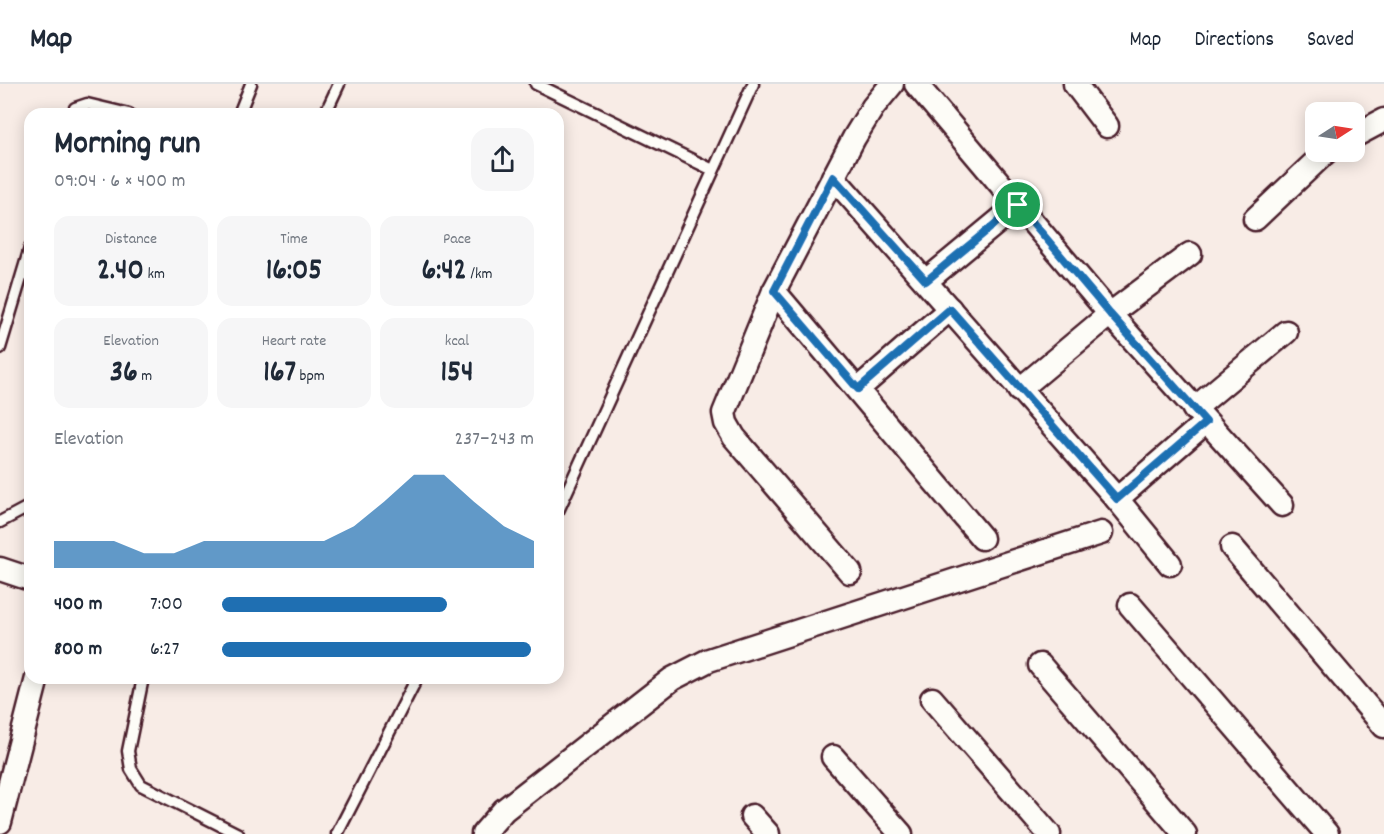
<!DOCTYPE html>
<meta charset="utf-8">
<style>
body{margin:0;font-family:Dekko,sans-serif;background:#f6f6f7;color:#1f2937;height:100vh;display:flex;flex-direction:column;font-size:22px;white-space:nowrap}
*{box-sizing:border-box;margin:0}
p{font-size:20px;color:#747a83}
.icon{flex:none;width:33px;height:33px;fill:none;stroke:currentColor;stroke-width:2;stroke-linecap:round;stroke-linejoin:round}
.map{position:relative;flex:1;overflow:hidden}
.sheet{position:absolute;left:24px;top:24px;width:540px;height:576px;display:flex;flex-direction:column;background:#fff;border-radius:18px;box-shadow:0 3px 15px #0003}
.sheet>*{flex:none}
.needle{width:39px;rotate:78deg}
.fabs{position:absolute;left:1305px;top:18px;display:grid;gap:12px}
.fabs a{display:grid;place-items:center;width:60px;height:60px;border-radius:12px;background:#fff;box-shadow:0 3px 15px #0003;font-size:30px}
.pin{position:absolute;display:grid;place-items:center;width:51px;height:51px;color:#fff;margin:-26px;border:3px solid #fff;border-radius:50%;box-shadow:0 2px 6px #0007}
.round{display:grid;place-items:center;flex:none;width:63px;height:63px;border-radius:18px;background:#f6f6f7}
.summary{display:flex;align-items:center;justify-content:space-between;height:102px;padding:0 30px}
h1{font-size:33px;font-weight:700;line-height:45px}
.metrics{display:grid;grid-template-columns:repeat(3,1fr);gap:9px;height:102px;padding:6px 30px}
.metrics div{display:grid;align-content:center;border-radius:15px;background:#f6f6f7;text-align:center}
.metrics b{font-size:30px;font-weight:700}
.metrics small{font-size:16px;font-weight:400}
.metrics p{font-size:16px}
.chart{height:168px;padding:12px 30px}
.chart p{display:flex;justify-content:space-between}
.chart svg{width:100%;height:108px;margin-top:6px;fill:#1f6fb2;opacity:.7}
ul{padding:0 30px;list-style:none;font-size:20px}
li{display:grid;grid-template-columns:96px 72px 1fr;align-items:center;height:45px}
li i{height:15px;border-radius:8px;background:#1f6fb2}
header{display:flex;align-items:center;gap:36px;box-sizing:border-box;height:84px;padding:0 30px;background:#fff;border-bottom:2px solid #e0e1e3}
header strong{font-size:28px}
nav{display:flex;gap:33px;margin-inline-start:auto;font-size:21px}
.map>svg:first-child{display:block}
.lines{fill:none;stroke-linecap:round;stroke-linejoin:round}
.lane-casing{stroke:#4a1f2b;stroke-width:15}
.street-casing{stroke:#4a1f2b;stroke-width:27}
.lane{stroke:#fdfcf7;stroke-width:10}
.street{stroke:#fdfcf7;stroke-width:22}
.route-casing{stroke:#fff;stroke-width:12}
.route{stroke:#1f6fb2;stroke-width:8}
</style>
<header>
<strong>Map</strong>
<nav><a>Map</a><a>Directions</a><a>Saved</a></nav>
</header>
<div class="map">
<svg width="1384" height="750" viewBox="0 0 1384 750">
<rect width="100%" height="100%" fill="#f8ece6"/>
<filter id="ink" filterUnits="userSpaceOnUse"><feTurbulence type="fractalNoise" baseFrequency=".0167" numOctaves="2"/><feDisplacementMap in="SourceGraphic" scale="12" xChannelSelector="R" yChannelSelector="G"/><feConvolveMatrix kernelMatrix="1 2 1 2 8 2 1 2 1" color-interpolation-filters="sRGB"/></filter>
<g filter="url(#ink)">
<g class="lines">
<defs>
<g id="lane">
<polyline points="536,0 713,86"/>
<polyline points="72,30 75,24 87,20 129,30"/>
<polyline points="239,30 251,0"/>
<polyline points="325,30 339,0"/>
<polyline points="0,264 30,164"/>
<polyline points="558,427 753,0"/>
<polyline points="0,438 30,422"/>
<polyline points="143,594 128,667 131,685 141,701 238,750"/>
<polyline points="337,750 417,594"/>
</g>
<g id="street">
<polyline points="916,0 1110,230 1282,421"/>
<polyline points="1075,0 1107,42"/>
<polyline points="1354,52 1384,36"/>
<polyline points="833,93 1117,415 1170,480"/>
<polyline points="1255,135 1326,68"/>
<polyline points="926,197 1018,121"/>
<polyline points="774,207 982,454"/>
<polyline points="858,305 950,225"/>
<polyline points="1019,306 1110,230 1190,170"/>
<polyline points="1194,325 1286,248"/>
<polyline points="1117,415 1206,338"/>
<polyline points="1232,463 1384,642"/>
<polyline points="0,485 30,495"/>
<polyline points="850,488 734,353 726,339 724,329 774,207 854,54 873,23 892,0"/>
<polyline points="1130,521 1327,750"/>
<polyline points="1040,581 1185,750"/>
<polyline points="932,615 1049,750"/>
<polyline points="833,673 901,750"/>
<polyline points="752,732 768,750"/>
<polyline points="0,738 37,594"/>
<polyline points="483,750 504,726 672,595 709,576 1101,449"/>
</g>
</defs>
<use href="#lane" class="lane-casing"/>
<use href="#street" class="street-casing"/>
<use href="#lane" class="lane"/>
<use href="#street" class="street"/>
</g>
</g>
<g class="lines" filter="url(#ink)">
<defs>
<polygon id="route" points="833,93 926,197 1018,121 1110,230 1206,338 1117,415 950,225 858,305 774,207"/>
</defs>
<use href="#route" class="route-casing"/>
<use href="#route" class="route"/>
</g>
</svg>
<div class="fabs">
<a><svg class="needle" viewBox="-14 -14 28 28"><path d="M0-13l5 13h-10z" fill="#e53935"/><path d="M0 13l5-13h-10z" fill="#747a83"/></svg></a>
</div>
<div class="pin" style="left:1018px;top:121px;background:#1e9e55"><svg class="icon" aria-label="arrive" viewBox="0 0 24 24"><path d="M6 21V4h12l-3 4 3 4H6"/></svg></div>
<section class="sheet">
<div class="summary"><div><h1>Morning run</h1><p>09:04 · 6 × 400 m</p></div><a class="round"><svg class="icon" aria-label="share" viewBox="0 0 24 24"><path d="M12 15V3M7 8l5-5 5 5M5 13v7h14v-7"/></svg></a></div>
<div class="metrics">
<div><p>Distance</p><b>2.40<small> km</small></b></div>
<div><p>Time</p><b>16:05</b></div>
<div><p>Pace</p><b>6:42<small> /km</small></b></div>
</div>
<div class="metrics">
<div><p>Elevation</p><b>36<small> m</small></b></div>
<div><p>Heart rate</p><b>167<small> bpm</small></b></div>
<div><p>kcal</p><b>154</b></div>
</div>
<div class="chart"><p><span>Elevation</span>237–243 m</p>
<svg viewBox="0 0 160 44" preserveAspectRatio="none"><path d="M0 44V33L10 33L20 33L30 38L40 38L50 33L60 33L70 33L80 33L90 33L100 27L110 17L120 6L130 6L140 17L150 27L160 33V44z"/></svg>
</div>
<ul>
<li><b>400 m</b>7:00<i style="width:72%"></i></li>
<li><b>800 m</b>6:27<i style="width:99%"></i></li>
</ul>
</section>
</div>
